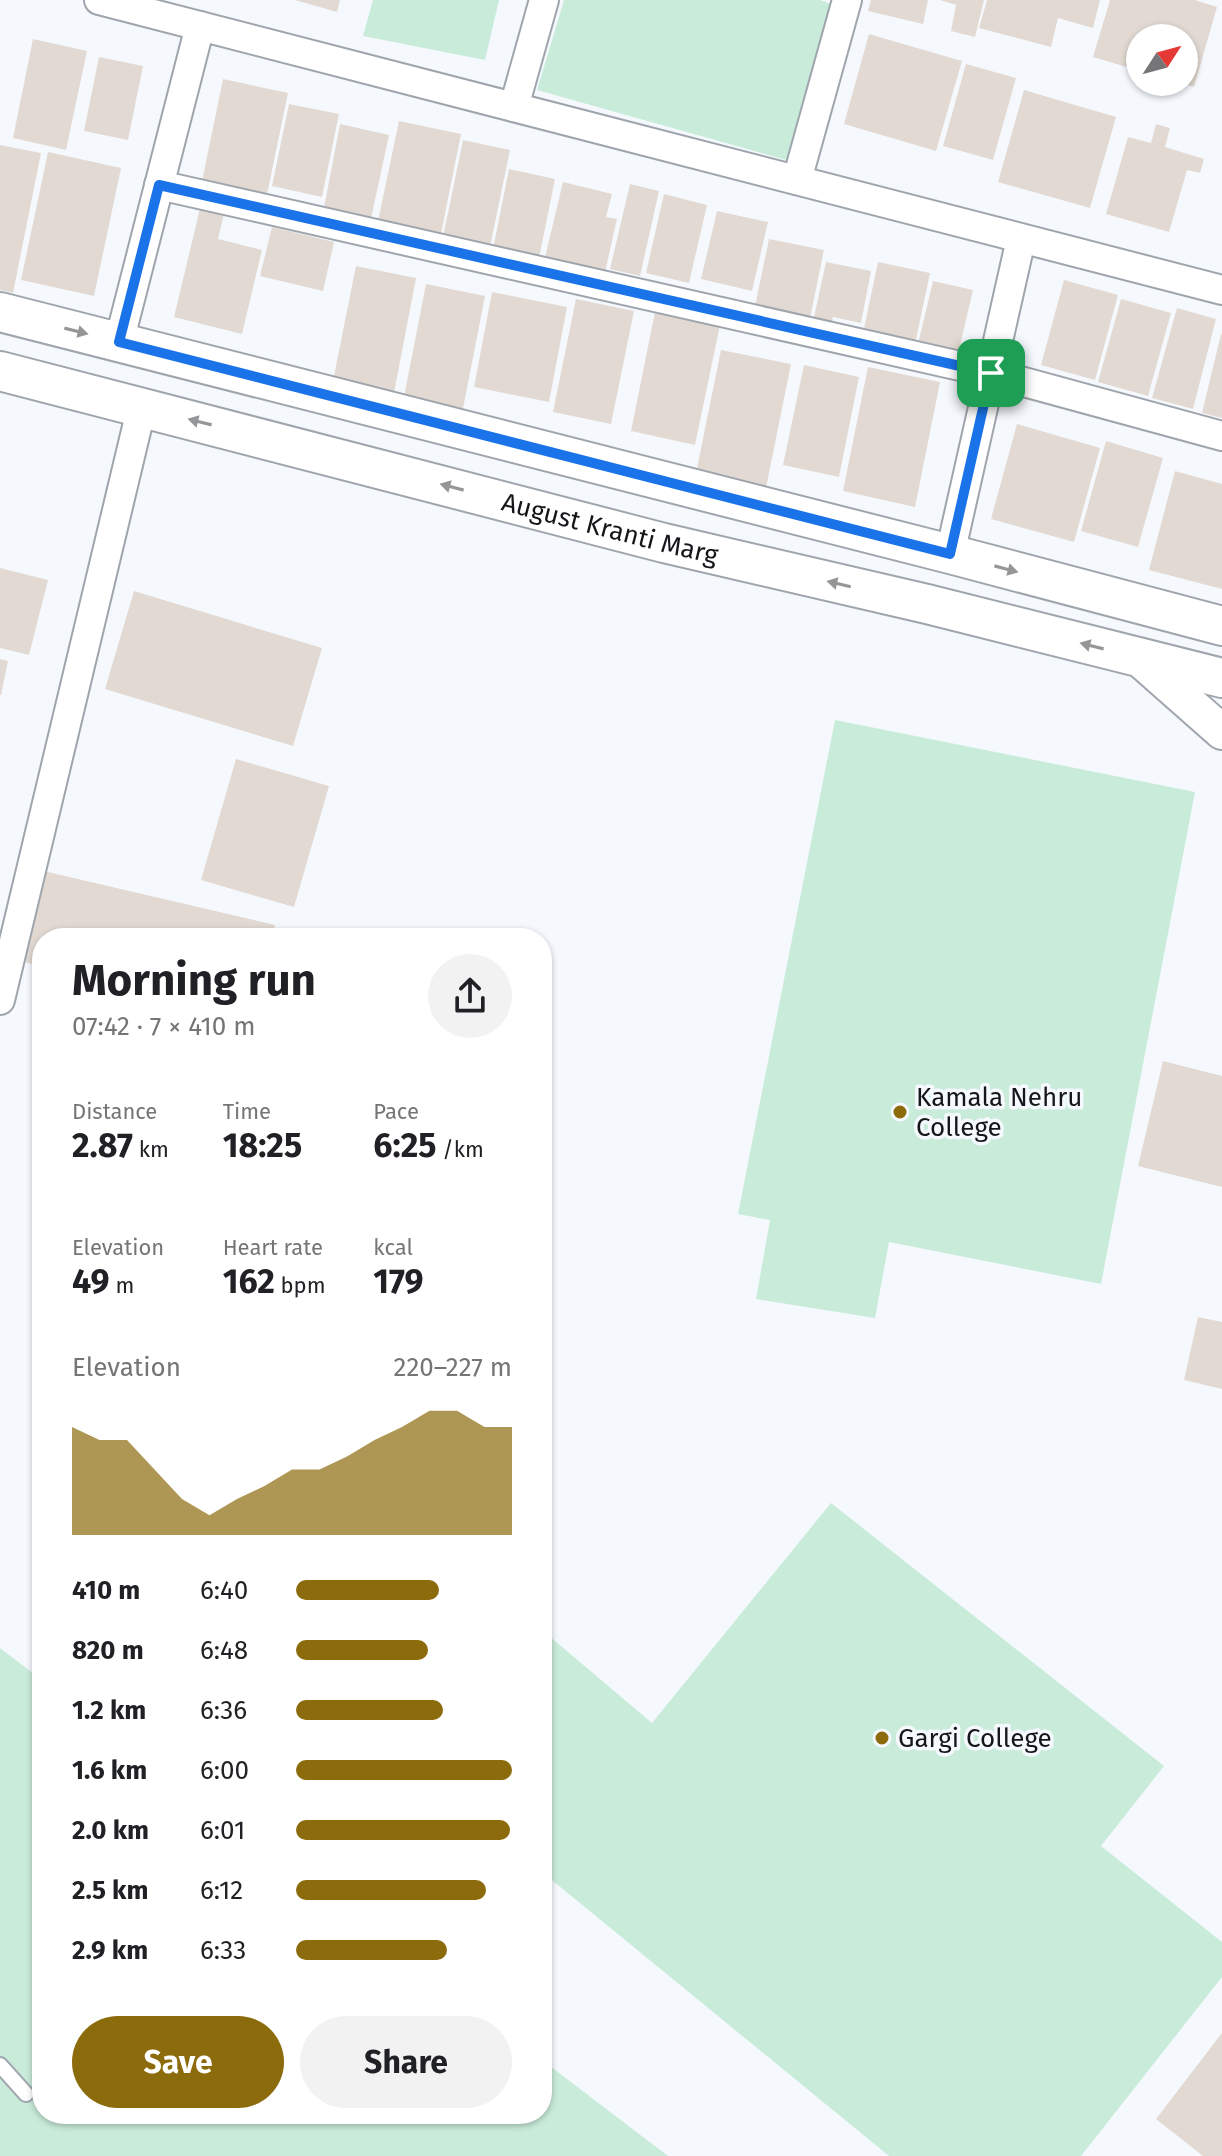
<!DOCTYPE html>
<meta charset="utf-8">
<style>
body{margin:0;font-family:"Fira Sans",sans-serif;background:#f2f2f2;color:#202124;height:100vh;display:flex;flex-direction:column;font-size:30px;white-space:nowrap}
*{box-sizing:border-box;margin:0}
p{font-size:26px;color:#757577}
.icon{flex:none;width:44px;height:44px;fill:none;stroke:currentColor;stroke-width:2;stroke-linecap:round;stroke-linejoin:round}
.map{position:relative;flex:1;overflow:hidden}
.details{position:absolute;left:32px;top:928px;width:520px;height:1196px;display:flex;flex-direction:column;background:#fff;border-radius:32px;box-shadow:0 2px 6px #0004}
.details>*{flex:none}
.needle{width:52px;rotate:54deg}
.tools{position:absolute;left:1126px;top:24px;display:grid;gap:16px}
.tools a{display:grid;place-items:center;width:72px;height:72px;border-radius:50%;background:#fff;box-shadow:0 2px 6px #0004;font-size:40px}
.pin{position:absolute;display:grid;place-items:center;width:68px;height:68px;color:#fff;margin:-34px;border-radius:16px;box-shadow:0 4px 12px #0006}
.round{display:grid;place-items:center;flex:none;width:84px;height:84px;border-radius:42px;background:#f2f2f2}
.summary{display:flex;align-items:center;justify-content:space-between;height:136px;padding:0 40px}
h1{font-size:44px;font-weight:700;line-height:60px}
.figures{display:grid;grid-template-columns:repeat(3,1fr);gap:12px;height:136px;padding:8px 40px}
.figures div{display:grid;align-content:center}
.figures b{font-size:34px;font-weight:700}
.figures small{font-size:22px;font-weight:400}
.figures p{font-size:22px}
.chart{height:224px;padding:16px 40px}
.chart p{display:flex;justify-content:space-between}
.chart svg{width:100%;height:144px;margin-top:8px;fill:#8c6b0c;opacity:.7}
.action{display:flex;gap:16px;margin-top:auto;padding:16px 40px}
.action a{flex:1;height:92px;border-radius:48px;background:#8c6b0c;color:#fff;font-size:32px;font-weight:700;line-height:92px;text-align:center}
.action a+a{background:#f2f2f2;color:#202124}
ul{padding:0 40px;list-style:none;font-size:26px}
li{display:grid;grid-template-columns:128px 96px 1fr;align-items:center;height:60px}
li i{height:20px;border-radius:10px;background:#8c6b0c}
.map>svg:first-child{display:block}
.green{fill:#c9ebda}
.building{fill:#e2dad2}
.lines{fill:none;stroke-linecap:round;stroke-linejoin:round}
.service-casing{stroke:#9fa5ad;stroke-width:18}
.minor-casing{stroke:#9fa5ad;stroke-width:32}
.tertiary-casing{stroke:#9fa5ad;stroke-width:38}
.secondary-casing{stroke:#9fa5ad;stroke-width:42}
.service{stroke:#fff;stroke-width:14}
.minor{stroke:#fff;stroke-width:28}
.tertiary{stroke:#fff;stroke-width:34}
.secondary{stroke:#fff;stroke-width:38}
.oneway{fill:#959698}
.route-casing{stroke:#fff;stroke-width:16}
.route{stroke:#1a73e8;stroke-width:10}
.poi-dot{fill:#8c6b0c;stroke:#f5f9fe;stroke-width:3}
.labels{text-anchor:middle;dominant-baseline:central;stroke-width:7;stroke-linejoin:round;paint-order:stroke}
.street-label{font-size:26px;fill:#141619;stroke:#f5f9fe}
.poi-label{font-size:26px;fill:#141619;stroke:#f5f9fe;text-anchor:start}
</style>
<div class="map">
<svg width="1222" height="2156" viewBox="0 0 1222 2156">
<rect width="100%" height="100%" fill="#f5f9fe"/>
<g class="green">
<polygon points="373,0 499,0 485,60 363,36"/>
<polygon points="564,0 820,0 831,4 790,161 537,90"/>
<polygon points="835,720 1195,792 1101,1284 889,1242 875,1318 756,1299 770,1220 738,1214"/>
<polygon points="831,1503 1164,1766 1101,1846 1222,1942 1222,1977 1081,2156 889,2156 542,1872 542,1630 652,1723"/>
<polygon points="0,1648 42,1680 42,2114 542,2114 542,2060 668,2156 0,2156"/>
</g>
<g class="building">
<polygon points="295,0 340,0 337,12"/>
<polygon points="871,0 928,0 923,24 868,11"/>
<polygon points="940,0 984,0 975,37 951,31 956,5"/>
<polygon points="987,0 1100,0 1093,28 1058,18 1051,47 979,28"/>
<polygon points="1110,0 1195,0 1217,7 1194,87 1184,84 1184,38 1140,38 1140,71 1093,57"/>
<polygon points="869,34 962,61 936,151 844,124"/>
<polygon points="33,39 87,51 66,150 13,138"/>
<polygon points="99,57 143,66 128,140 84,131"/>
<polygon points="966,64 1016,78 993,160 943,146"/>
<polygon points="223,79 288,93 265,204 200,191"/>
<polygon points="1024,90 1116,117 1090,208 998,182"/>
<polygon points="289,104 339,114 322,197 272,186"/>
<polygon points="399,121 461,134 441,234 378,221"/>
<polygon points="340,124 389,135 369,228 322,218"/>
<polygon points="1156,124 1170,128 1165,147 1204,159 1200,173 1187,170 1169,232 1106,214 1128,137 1151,143"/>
<polygon points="463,140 510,150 490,247 443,237"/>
<polygon points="0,145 41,153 13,293 0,290"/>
<polygon points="48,152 121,168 94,296 21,280"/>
<polygon points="509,169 555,179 537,268 491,259"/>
<polygon points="563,182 612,194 606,217 617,219 605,272 543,266"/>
<polygon points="630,184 659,191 640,276 610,269"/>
<polygon points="664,194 707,205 689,283 646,273"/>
<polygon points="202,200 226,205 218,239 262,250 242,334 174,317"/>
<polygon points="717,211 768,222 752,291 701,279"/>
<polygon points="272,227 334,242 323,291 260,276"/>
<polygon points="769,239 824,250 808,328 753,316"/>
<polygon points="826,262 871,271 861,323 833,317 829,335 811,331"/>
<polygon points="878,262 930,273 914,349 862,338"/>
<polygon points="356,266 416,278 393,398 332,386"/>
<polygon points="1064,280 1118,295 1095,380 1041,365"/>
<polygon points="933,281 973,290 958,354 918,344"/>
<polygon points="426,284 485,296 461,419 402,407"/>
<polygon points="492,292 567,307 549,402 474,387"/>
<polygon points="576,299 634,311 611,424 553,412"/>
<polygon points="1121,299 1171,313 1148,396 1098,382"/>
<polygon points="1177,308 1216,319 1193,409 1152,398"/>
<polygon points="655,312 720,325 695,445 631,431"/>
<polygon points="1221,334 1222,334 1222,418 1202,413"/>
<polygon points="721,350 791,364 766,488 696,473"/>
<polygon points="804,365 859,377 839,477 783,465"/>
<polygon points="868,367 940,382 915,507 843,491"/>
<polygon points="1017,424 1100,448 1074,542 991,519"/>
<polygon points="1106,441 1163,458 1138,547 1081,531"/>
<polygon points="1175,471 1222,484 1222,589 1149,570"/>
<polygon points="0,568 48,580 29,655 0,648"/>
<polygon points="134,591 322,648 293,746 105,689"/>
<polygon points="0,659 8,661 1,695 0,695"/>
<polygon points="236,759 329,786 294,907 201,880"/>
<polygon points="35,869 275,925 272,938 42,938 42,966 15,960"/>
<polygon points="1163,1061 1222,1076 1222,1187 1138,1166"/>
<polygon points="1198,1317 1222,1322 1222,1389 1184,1380"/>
<polygon points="1222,2033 1222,2156 1203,2156 1156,2119"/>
</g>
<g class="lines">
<defs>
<polyline id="service" points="0,2065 26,2094"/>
<g id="minor">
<polyline points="99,0 1222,290"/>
<polyline points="514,107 544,0"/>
<polyline points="797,180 847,0"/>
<polyline points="159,185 991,373 1222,436"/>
<polyline points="119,342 200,26"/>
<polyline points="950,554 1021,239"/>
<polyline points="0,1000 142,406"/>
</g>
<polyline id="tertiary" points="1137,657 1222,732"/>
<g id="secondary">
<polyline points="0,312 950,554 1222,626"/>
<path id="s1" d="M 0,371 L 664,543 L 927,604 L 1222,678"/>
</g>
</defs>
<use href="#service" class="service-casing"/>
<use href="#minor" class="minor-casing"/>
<use href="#tertiary" class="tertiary-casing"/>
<use href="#secondary" class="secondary-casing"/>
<use href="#service" class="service"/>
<use href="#minor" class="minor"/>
<use href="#tertiary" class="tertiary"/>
<use href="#secondary" class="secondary"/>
</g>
<defs><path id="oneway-solid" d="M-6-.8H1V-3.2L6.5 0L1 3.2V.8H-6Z" transform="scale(2)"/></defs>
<g class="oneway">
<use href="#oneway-solid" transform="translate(76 331) rotate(14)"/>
<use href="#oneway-solid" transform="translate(200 422) rotate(-166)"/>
<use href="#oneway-solid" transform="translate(452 487) rotate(-165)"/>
<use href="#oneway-solid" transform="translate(1006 569) rotate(15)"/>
<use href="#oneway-solid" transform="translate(839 584) rotate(-167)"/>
<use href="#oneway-solid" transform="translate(1092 646) rotate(-166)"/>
</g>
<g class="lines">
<defs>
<polygon id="route" points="159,185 991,373 950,554 119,342"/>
</defs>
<use href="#route" class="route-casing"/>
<use href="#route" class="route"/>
</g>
<g class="poi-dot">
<circle cx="900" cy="1112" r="8"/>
<circle cx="882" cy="1738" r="8"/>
</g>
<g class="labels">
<g class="street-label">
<text stroke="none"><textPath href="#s1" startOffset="630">August Kranti Marg</textPath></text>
</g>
<g class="poi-label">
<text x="916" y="1097">Kamala Nehru<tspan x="916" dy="30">College</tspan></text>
<text x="898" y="1738">Gargi College</text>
</g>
</g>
</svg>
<div class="tools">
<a><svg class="needle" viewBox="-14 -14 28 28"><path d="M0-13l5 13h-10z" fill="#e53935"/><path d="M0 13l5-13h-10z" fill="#757577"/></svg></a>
</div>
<div class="pin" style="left:991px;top:373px;background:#1e9e55"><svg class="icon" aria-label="arrive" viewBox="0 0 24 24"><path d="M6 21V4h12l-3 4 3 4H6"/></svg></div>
<section class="details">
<div class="summary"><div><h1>Morning run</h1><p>07:42 · 7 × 410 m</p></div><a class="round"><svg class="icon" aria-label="share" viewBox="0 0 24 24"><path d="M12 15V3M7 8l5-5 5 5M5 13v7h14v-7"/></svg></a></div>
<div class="figures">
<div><p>Distance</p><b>2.87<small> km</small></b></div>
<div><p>Time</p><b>18:25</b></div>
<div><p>Pace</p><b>6:25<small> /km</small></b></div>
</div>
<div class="figures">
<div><p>Elevation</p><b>49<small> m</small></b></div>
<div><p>Heart rate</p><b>162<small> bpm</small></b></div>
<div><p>kcal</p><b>179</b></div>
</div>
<div class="chart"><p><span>Elevation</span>220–227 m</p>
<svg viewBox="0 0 160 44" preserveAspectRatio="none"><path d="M0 44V11L10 15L20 15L30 24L40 33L50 38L60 33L70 29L80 24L90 24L100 20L110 15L120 11L130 6L140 6L150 11L160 11V44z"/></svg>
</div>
<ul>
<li><b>410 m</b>6:40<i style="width:66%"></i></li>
<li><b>820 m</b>6:48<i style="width:61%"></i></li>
<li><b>1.2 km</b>6:36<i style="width:68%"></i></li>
<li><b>1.6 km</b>6:00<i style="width:100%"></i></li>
<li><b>2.0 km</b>6:01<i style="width:99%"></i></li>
<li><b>2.5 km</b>6:12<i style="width:88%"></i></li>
<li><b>2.9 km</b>6:33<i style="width:70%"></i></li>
</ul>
<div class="action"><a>Save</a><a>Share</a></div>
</section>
</div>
